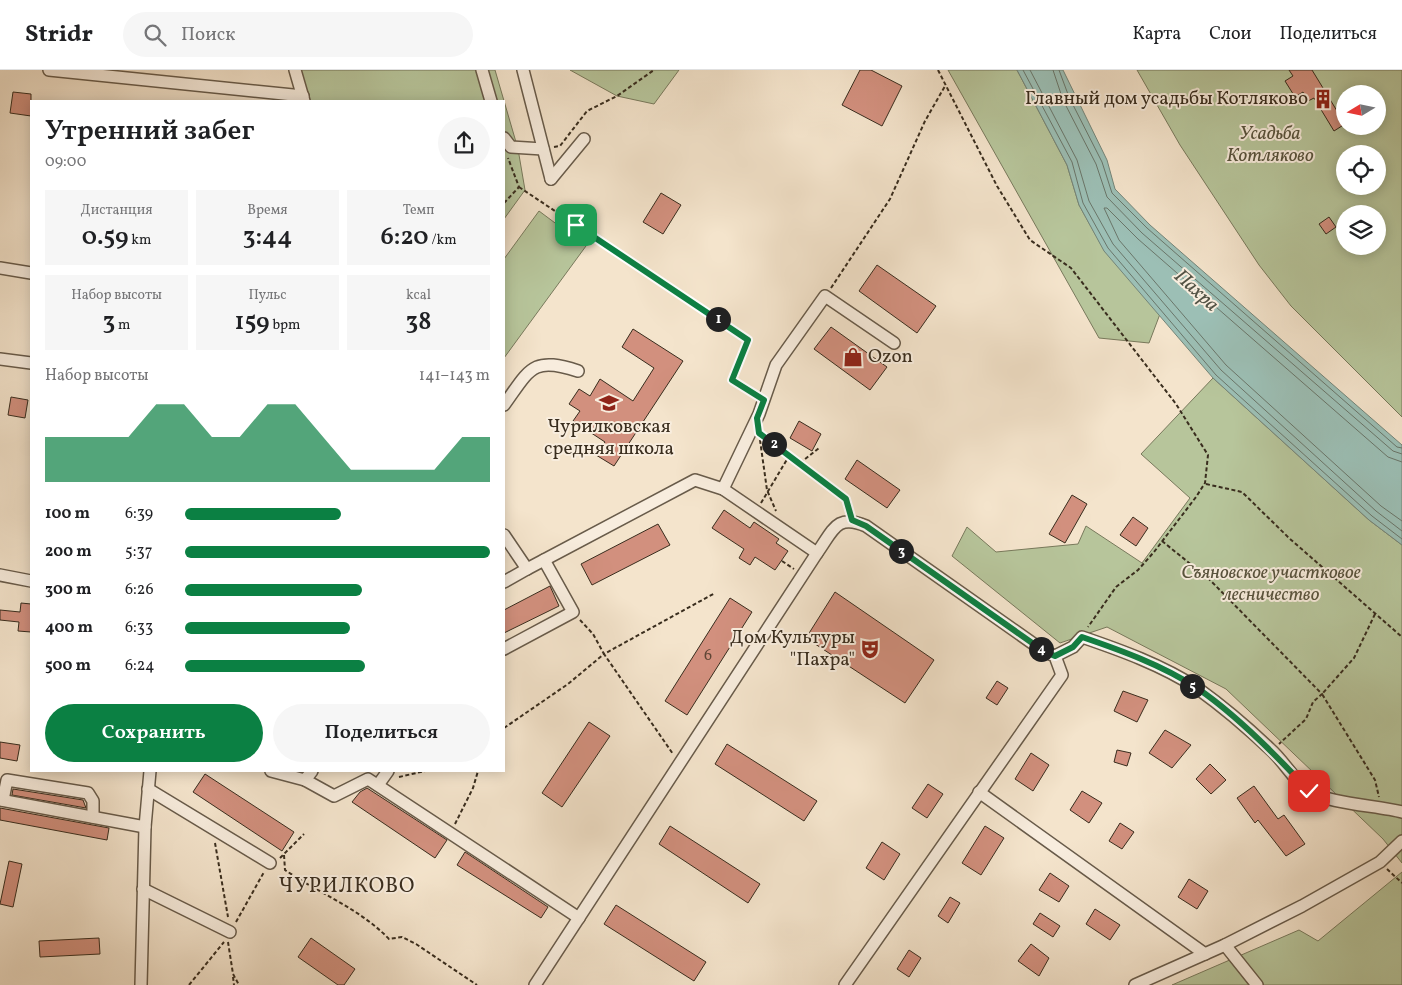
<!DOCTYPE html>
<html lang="ru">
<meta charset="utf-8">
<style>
body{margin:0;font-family:Vollkorn,serif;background:#f6f6f6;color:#202124;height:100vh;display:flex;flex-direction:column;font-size:19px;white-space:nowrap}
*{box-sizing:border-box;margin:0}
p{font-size:16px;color:#757577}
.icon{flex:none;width:28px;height:28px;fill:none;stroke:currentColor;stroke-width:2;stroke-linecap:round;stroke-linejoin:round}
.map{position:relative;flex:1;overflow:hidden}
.sheet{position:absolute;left:30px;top:30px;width:475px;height:672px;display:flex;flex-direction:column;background:#fff;border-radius:0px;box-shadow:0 2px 12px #0003}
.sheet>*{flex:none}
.needle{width:32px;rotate:260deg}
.controls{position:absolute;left:1336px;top:15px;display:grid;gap:10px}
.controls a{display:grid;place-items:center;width:50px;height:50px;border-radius:50%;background:#fff;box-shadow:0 2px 12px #0003;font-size:25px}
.pin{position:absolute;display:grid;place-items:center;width:42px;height:42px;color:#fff;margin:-21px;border-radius:10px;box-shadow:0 2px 8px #0006}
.km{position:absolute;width:25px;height:25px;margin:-12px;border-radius:50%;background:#222;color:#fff;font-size:14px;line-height:25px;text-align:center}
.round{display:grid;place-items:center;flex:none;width:52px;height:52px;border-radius:26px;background:#f6f6f6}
.summary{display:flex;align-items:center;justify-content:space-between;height:85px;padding:0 15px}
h1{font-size:28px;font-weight:600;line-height:38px}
.stats{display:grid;grid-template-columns:repeat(3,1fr);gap:8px;height:85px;padding:5px 15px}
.stats div{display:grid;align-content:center;border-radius:0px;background:#f6f6f6;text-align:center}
.stats b{font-size:25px;font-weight:600}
.stats small{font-size:14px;font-weight:400}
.stats p{font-size:14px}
.chart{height:140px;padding:10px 15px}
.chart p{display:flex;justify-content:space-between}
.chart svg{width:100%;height:90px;margin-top:5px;fill:#0b8043;opacity:.7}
.button{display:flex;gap:10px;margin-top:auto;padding:10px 15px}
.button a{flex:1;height:58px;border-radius:30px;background:#0b8043;color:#fff;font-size:20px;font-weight:600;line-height:58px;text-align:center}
.button a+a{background:#f6f6f6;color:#202124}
ul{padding:0 15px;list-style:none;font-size:16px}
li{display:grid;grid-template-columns:80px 60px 1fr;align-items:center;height:38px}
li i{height:12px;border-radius:6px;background:#0b8043}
header{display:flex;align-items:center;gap:30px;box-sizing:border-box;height:70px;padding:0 25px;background:#fff;border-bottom:1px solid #e0e0e0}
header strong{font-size:24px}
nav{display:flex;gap:28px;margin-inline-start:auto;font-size:18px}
.search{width:350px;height:45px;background:#f6f6f6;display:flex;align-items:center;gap:12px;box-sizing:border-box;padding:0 18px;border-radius:28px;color:#757577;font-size:19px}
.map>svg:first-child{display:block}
.green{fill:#b7c59b;stroke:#78795c;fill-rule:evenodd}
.water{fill:#9cbfb5;stroke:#748579}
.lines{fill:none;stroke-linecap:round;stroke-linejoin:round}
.shore{stroke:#6a766a;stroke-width:1}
.building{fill:#d2907e;stroke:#392d1e}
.minor-casing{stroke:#685b4a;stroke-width:14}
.path{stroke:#392d1e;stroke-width:2;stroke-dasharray:4 2.5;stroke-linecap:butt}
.minor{stroke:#f8edde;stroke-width:11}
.route-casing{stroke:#fff;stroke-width:10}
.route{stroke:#0b8043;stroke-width:6}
.labels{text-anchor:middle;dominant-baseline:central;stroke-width:4;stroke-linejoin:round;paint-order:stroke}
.number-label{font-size:16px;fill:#5f4636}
.poi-label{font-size:19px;fill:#392d1e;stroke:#f8edde;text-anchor:end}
.park-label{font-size:19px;font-style:italic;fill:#58533d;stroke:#f8edde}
.water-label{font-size:20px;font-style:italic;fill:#525244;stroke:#f8edde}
.quarter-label{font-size:21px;letter-spacing:1px;fill:#392d1e;stroke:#f8edde}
</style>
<header>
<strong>Stridr</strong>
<div class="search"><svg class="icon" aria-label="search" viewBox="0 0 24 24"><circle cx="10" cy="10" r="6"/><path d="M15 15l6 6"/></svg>Поиск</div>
<nav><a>Карта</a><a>Слои</a><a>Поделиться</a></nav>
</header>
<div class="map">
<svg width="1402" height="915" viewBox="0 0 1402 915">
<rect width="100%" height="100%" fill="#f4e4cc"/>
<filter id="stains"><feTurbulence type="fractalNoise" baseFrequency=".004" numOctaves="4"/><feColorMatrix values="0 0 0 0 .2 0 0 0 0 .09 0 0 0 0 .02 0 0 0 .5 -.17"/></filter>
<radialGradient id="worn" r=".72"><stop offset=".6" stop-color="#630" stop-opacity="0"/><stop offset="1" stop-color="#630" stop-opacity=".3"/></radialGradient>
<g class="green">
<polygon points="295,0 495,0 518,79 525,120 504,149 504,31 305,31"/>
<polygon points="570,0 679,0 654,34 617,26"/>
<polygon points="948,0 1017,0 1067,95 1079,135 1104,180 1160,244 1149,273 1099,268"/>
<path d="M 1137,0 L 1402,0 L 1402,347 L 1291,236 L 1259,195 L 1180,75 ZM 1345,24 L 1378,24 L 1378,56 L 1345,56 ZM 1345,84 L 1378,84 L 1378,116 L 1345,116 ZM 1345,144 L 1378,144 L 1378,176 L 1345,176 Z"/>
<polygon points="539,141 586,176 504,288 504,189"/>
<polygon points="1213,308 1369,450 1402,475 1402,793 1383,769 1226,619 1107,557 1060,573 952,486 967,457 996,482 1078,474 1086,456 1142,493 1190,428 1141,384"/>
<polygon points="1402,802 1402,915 1172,915 1299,860 1318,871"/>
</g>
<polygon class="water" points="1017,0 1063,0 1107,90 1115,119 1150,155 1402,375 1402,475 1369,450 1213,308 1104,181 1079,135 1067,95"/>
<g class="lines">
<g class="shore">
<polyline points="1023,0 1072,92 1083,133 1108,178 1216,305 1372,446 1402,469"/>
<polyline points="1030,0 1077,90 1089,131 1113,174 1221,300 1376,441 1402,461"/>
<polyline points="1053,0 1063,30 1096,94 1107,127 1142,163 1393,381 1402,384"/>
<polyline points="1059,0 1069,27 1102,92 1112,123 1147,158 1397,377 1402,378"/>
<polyline points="1402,392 1388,387 1138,169 1107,138 1104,138 1119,170 1226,295 1381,436 1402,451"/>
</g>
</g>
<g class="building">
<polygon points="860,0 871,0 902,16 882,56 842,35"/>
<polygon points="1289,0 1312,0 1345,54 1334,61 1314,28 1308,31 1303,22 1295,27 1285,11 1293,6"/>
<polygon points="13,22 31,24 31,46 10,43"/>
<polygon points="661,123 681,135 663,164 643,152"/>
<polygon points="1329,147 1336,157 1326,164 1319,154"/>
<polygon points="877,195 936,236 917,263 859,221"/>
<polygon points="831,257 887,297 870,320 814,279"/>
<polygon points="633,259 683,291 614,396 596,385 605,372 573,351 580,341 569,334 579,319 590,326 600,309 633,331 654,298 622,277"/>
<polygon points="11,327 28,330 25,348 8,345"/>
<polygon points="799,351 821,364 812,381 790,368"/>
<polygon points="857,390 900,420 887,438 845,409"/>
<polygon points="1072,425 1087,434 1065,473 1049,464"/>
<polygon points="724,440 750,458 754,452 779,469 776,473 788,481 775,500 755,487 750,495 739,488 744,479 712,458"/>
<polygon points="1133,447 1148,458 1136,476 1120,465"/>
<polygon points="658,454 670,475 592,515 581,494"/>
<polygon points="550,516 559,536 504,563 504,540"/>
<polygon points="835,522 934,590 905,633 806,568"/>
<polygon points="730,528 752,542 687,645 665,631"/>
<polygon points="21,533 31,534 31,562 18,561 19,552 0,550 0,540 20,542"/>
<polygon points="997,611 1008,618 997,635 986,628"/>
<polygon points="1123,621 1148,630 1137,652 1114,641"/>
<polygon points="589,652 610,666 562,737 542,723"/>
<polygon points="1165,660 1191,675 1172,698 1149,683"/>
<polygon points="0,672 20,675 17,691 0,688"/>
<polygon points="727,674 817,731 804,751 715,694"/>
<polygon points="1117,680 1131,683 1127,696 1114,692"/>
<polygon points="1031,683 1049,695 1033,721 1015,709"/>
<polygon points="1210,694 1226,710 1211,724 1196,709"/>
<polygon points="205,704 294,762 282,781 193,722"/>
<polygon points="928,714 943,724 927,748 912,738"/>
<polygon points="1254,716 1278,749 1284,745 1305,774 1286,786 1258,750 1255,753 1237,728"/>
<polygon points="367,718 447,770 435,788 352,732 360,722"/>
<polygon points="13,719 83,730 86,738 12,725"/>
<polygon points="1082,721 1102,733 1089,753 1070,740"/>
<polygon points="0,738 109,758 107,770 0,750"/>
<polygon points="1120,753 1134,762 1122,779 1109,771"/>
<polygon points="670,756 760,814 748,833 659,774"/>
<polygon points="985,756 1004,768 981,805 962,793"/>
<polygon points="882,772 900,784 884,810 866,798"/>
<polygon points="465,782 548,837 541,848 457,795"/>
<polygon points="9,791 22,794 13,837 0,834"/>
<polygon points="1050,803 1069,816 1059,832 1039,820"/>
<polygon points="1189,809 1208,821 1197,839 1178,827"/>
<polygon points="950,827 960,833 948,853 938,846"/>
<polygon points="616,835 706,892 694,911 604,854"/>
<polygon points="1095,839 1120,855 1110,870 1086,854"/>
<polygon points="1040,843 1060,856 1053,867 1033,854"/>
<polygon points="99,868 100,884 40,887 39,871"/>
<polygon points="311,868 355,899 344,915 338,915 298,887"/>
<polygon points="1031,874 1049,888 1039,906 1018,891"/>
<polygon points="909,880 921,888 909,907 897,899"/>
</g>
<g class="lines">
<defs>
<g id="minor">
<polyline points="49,0 303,26"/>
<polyline points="295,0 304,31"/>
<polyline points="482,0 491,31"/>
<polyline points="523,0 551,109"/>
<polyline points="504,68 511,77 543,79"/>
<polyline points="551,109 584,69"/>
<polyline points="0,198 31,203"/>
<polyline points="0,289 31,293"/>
<path d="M 504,335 C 530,299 532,286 578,301"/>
<polyline points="723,419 759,344 776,295 825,226 894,273"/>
<polyline points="504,465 527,499 504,512"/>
<polyline points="527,499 695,410 723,419 817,483"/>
<polyline points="0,505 31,511"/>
<polyline points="504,579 573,542 544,490"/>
<path d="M 1055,586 L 1073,577 L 1082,567 C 1120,580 1162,595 1197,618 C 1222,636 1248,658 1270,679 C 1284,691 1294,711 1309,721 C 1326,733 1379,736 1402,742"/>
<polyline points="271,701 305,710 312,701"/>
<polyline points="305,710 334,726 368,709 579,848"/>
<polyline points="378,715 388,701"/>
<polyline points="148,719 270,793"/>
<polyline points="979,722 1205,884"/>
<polyline points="0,730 145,757"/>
<polyline points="3,730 7,710 88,723 93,731 93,747"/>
<polyline points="143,819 230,862"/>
<polyline points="1225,875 1257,915"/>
<polyline points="141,915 145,757 150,701"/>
<path d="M 535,915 L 817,483 C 833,461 836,443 866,456 L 1045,582 L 1055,586 L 1062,605 L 845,915"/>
<polyline points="1135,915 1225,875 1302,836 1380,792 1402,771"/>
</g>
</defs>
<use href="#minor" class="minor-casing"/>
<g class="path">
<polyline points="938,0 997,116 1030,170 1071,198 1176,334 1208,385 1205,413 1196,427 1154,482 1138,500 1116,517 1088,557"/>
<polyline points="554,77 560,76 587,41 617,26 654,0"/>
<polyline points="519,117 748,270 732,310 754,323"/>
<polyline points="504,133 519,117 508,88"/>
<polyline points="831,218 890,129 925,51 945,16"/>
<polyline points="760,370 767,420 776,441"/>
<polyline points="789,386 847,429 850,442"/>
<polyline points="800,393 819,378"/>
<polyline points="1206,414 1242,422 1289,468 1402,567"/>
<polyline points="761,433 789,386 761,365"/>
<polyline points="1162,471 1209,509 1322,624 1313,632 1306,649 1279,674"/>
<polyline points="782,491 794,499"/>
<polyline points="1375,544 1354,588 1322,624 1375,710 1379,727"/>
<polyline points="580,550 593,564 604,584 715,523"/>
<polyline points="504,658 568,614 604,584 673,684"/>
<polyline points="399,707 425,701"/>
<polyline points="455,754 473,718 478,701"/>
<polyline points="215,773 228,847"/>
<path d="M 284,785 L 285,800 C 320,824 359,838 389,869 L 402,867 L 416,874 L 477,915"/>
<polyline points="280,788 304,764"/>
<polyline points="1387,799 1402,813"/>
<polyline points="236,852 264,802"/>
<polyline points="228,872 233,904 239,915"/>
<polyline points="233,907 234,915"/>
<polyline points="189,915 224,872"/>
</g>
<use href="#minor" class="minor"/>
</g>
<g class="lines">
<defs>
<path id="route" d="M 576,155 L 748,270 L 732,310 L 764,330 L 757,348 L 759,363 L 846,429 L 852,450 L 866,456 L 1045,582 L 1055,586 L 1073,577 L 1082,567 C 1120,580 1162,595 1197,618 C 1238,646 1276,685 1309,721"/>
</defs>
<use href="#route" class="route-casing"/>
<use href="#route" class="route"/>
</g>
<defs>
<symbol id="building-bare" viewBox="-9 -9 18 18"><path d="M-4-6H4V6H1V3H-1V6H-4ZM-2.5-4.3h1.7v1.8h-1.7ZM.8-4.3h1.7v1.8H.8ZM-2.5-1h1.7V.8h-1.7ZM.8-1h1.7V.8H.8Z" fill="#8f2418" stroke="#f8edde" stroke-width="2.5" paint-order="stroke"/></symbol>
<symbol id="shop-bare" viewBox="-9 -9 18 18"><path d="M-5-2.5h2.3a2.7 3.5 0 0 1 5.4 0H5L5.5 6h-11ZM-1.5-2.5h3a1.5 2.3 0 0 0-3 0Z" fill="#8f2418" stroke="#f8edde" stroke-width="2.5" paint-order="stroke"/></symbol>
<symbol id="school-bare" viewBox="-9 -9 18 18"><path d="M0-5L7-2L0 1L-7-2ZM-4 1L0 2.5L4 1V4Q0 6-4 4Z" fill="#8f2418" stroke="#f8edde" stroke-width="2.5" paint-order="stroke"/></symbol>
<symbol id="theatre-bare" viewBox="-9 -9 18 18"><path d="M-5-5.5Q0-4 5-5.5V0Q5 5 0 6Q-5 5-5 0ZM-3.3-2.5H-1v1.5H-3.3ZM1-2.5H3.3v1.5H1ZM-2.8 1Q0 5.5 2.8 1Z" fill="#8f2418" stroke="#f8edde" stroke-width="2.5" paint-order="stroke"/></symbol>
</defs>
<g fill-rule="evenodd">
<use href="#building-bare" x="1309" y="15" width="28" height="28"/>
<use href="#shop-bare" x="839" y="273" width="28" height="28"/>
<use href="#school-bare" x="595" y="319" width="28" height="28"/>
<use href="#theatre-bare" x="856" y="565" width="28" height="28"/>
</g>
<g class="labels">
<g class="number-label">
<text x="708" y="586">6</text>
</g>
<g class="poi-label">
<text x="1308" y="29">Главный дом усадьбы Котляково</text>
<text x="868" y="287" text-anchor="start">Ozon</text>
<text x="609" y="357" text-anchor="middle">Чурилковская<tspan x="609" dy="22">средняя школа</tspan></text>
<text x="855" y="568">Дом Культуры<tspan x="855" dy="22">"Пахра"</tspan></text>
</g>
<g class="park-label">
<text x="1270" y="64">Усадьба<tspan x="1270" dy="22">Котляково</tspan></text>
<text x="1271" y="503">Съяновское участковое<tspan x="1271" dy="22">лесничество</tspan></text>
</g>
<g class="water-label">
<text transform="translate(1196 221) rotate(42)">Пахра</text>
</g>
<g class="quarter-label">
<text x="347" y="816">ЧУРИЛКОВО</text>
</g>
</g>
<rect width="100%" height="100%" filter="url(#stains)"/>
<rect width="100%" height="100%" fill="url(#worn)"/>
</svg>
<div class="controls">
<a><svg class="needle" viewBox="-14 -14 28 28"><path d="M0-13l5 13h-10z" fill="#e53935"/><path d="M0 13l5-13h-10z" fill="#757577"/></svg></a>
<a><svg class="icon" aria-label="locate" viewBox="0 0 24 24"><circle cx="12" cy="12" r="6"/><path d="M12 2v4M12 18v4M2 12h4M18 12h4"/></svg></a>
<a><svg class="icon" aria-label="layers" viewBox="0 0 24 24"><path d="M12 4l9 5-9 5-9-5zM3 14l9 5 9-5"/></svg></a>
</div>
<div class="pin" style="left:576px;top:155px;background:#1e9e55"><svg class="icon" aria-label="arrive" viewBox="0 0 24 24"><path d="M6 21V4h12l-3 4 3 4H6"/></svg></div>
<div class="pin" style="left:1309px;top:721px;background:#d93025"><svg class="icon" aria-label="check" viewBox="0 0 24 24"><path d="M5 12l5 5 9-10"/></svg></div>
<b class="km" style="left:718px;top:249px">1</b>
<b class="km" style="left:774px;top:374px">2</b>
<b class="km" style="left:901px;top:481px">3</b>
<b class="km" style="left:1041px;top:579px">4</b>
<b class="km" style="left:1192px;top:616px">5</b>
<section class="sheet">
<div class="summary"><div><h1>Утренний забег</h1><p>09:00</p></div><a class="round"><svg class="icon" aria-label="share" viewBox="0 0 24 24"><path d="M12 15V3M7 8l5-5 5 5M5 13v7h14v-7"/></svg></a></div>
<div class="stats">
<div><p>Дистанция</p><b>0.59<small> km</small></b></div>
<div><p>Время</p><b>3:44</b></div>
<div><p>Темп</p><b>6:20<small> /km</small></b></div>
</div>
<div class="stats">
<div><p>Набор высоты</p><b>3<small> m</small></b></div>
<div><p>Пульс</p><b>159<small> bpm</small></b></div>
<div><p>kcal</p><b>38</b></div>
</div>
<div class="chart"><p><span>Набор высоты</span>141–143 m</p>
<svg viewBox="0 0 160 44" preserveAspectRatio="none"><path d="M0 44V22L10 22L20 22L30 22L40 6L50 6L60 22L70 22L80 6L90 6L100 22L110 38L120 38L130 38L140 38L150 22L160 22V44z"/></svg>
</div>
<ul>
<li><b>100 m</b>6:39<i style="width:51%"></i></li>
<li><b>200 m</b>5:37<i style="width:100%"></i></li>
<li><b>300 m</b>6:26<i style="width:58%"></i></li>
<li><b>400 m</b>6:33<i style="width:54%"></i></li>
<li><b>500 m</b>6:24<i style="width:59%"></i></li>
</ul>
<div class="button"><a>Сохранить</a><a>Поделиться</a></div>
</section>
</div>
